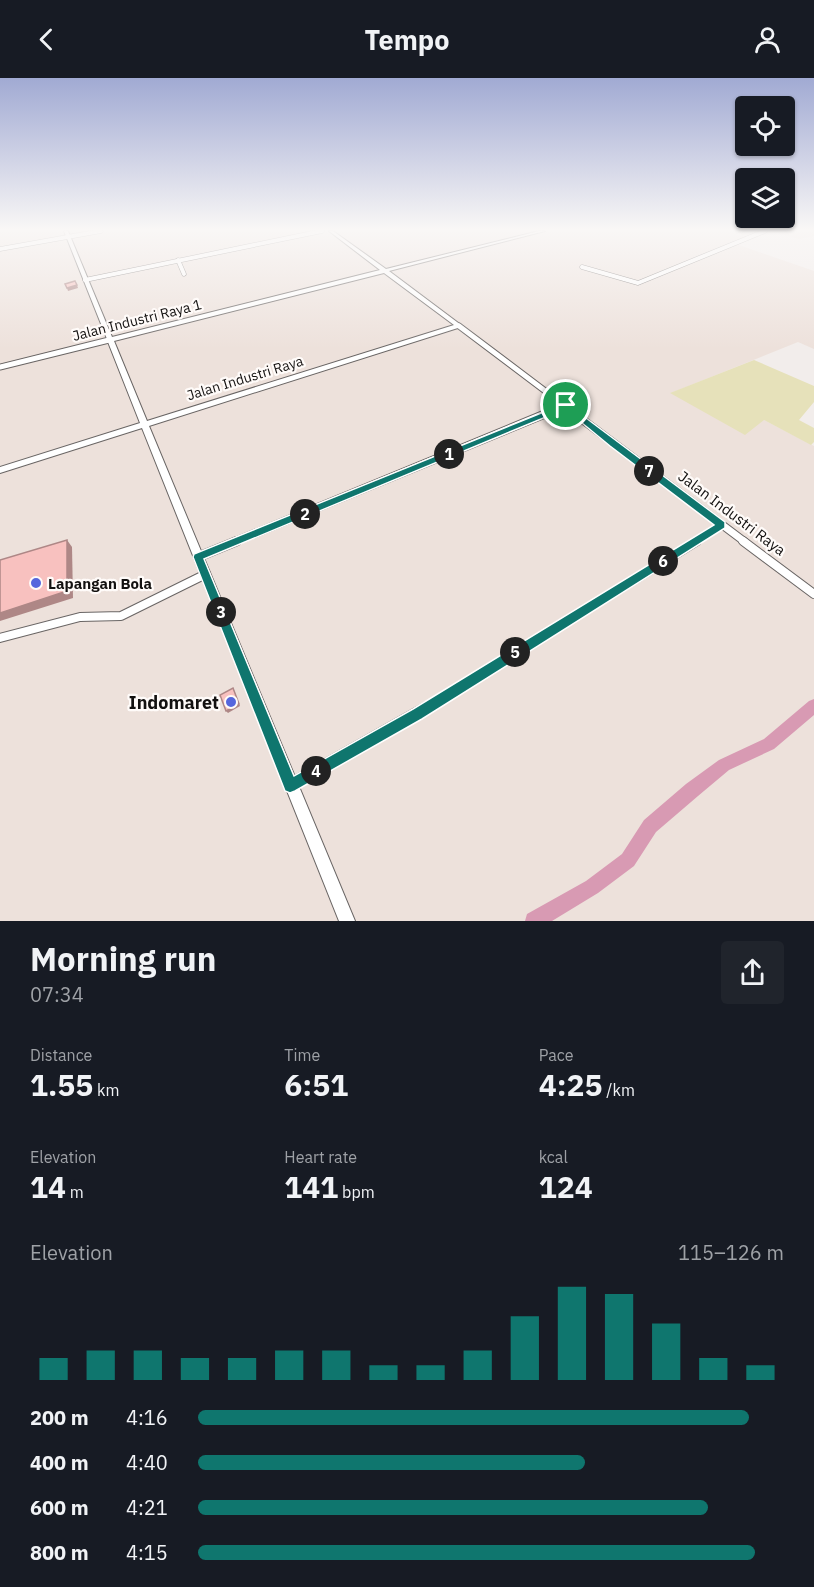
<!DOCTYPE html>
<meta charset="utf-8">
<style>
body{margin:0;font-family:"IBM Plex Sans",sans-serif;background:#20242c;color:#f1f3f6;height:100vh;display:flex;flex-direction:column;font-size:22px;white-space:nowrap}
*{box-sizing:border-box;margin:0}
p{font-size:20px;color:#9ea1a6}
.icon{flex:none;width:33px;height:33px;fill:none;stroke:currentColor;stroke-width:2;stroke-linecap:round;stroke-linejoin:round}
.map{position:relative;height:843px;overflow:hidden}
.drawer{display:flex;flex-direction:column;background:#171b24;flex:1}
.drawer>*{flex:none}
.fabs{position:absolute;left:735px;top:18px;display:grid;gap:12px}
.fabs a{display:grid;place-items:center;width:60px;height:60px;border-radius:6px;background:#171b24;box-shadow:0 2px 4px #0004;font-size:30px}
.pin{position:absolute;display:grid;place-items:center;width:51px;height:51px;color:#fff;margin:-26px;border:3px solid #fff;border-radius:50%;box-shadow:0 2px 6px #0007}
.km{position:absolute;width:30px;height:30px;margin:-15px;border-radius:50%;background:#222;color:#fff;font-size:16px;line-height:30px;text-align:center}
.round{display:grid;place-items:center;flex:none;width:63px;height:63px;border-radius:6px;background:#20242c}
.summary{display:flex;align-items:center;justify-content:space-between;height:102px;padding:0 30px}
h1{font-size:33px;font-weight:700;line-height:45px}
.figures{display:grid;grid-template-columns:repeat(3,1fr);gap:9px;height:102px;padding:6px 30px}
.figures div{display:grid;align-content:center}
.figures b{font-size:30px;font-weight:700}
.figures small{font-size:16px;font-weight:400}
.figures p{font-size:16px}
.chart{height:168px;padding:12px 30px}
.chart p{display:flex;justify-content:space-between}
.chart svg{width:100%;height:108px;margin-top:6px;stroke:#0f766e;stroke-width:6}
ul{padding:0 30px;list-style:none;font-size:20px}
li{display:grid;grid-template-columns:96px 72px 1fr;align-items:center;height:45px}
li i{height:15px;border-radius:8px;background:#0f766e}
header{display:flex;justify-content:space-between;align-items:center;height:78px;padding:0 30px;background:#171b24;font-size:27px;font-weight:700}
.map>svg:first-child{display:block}
.built{fill:#ede1db}
.green{fill:#e6e1ba}
.lines{fill:none;stroke-linecap:round;stroke-linejoin:round}
.river{fill:#d89ab3;fill-rule:evenodd}
.street-far4-casing{stroke:#696564;stroke-width:5}
.street-far3-casing{stroke:#696564;stroke-width:7}
.street-far2-casing{stroke:#696564;stroke-width:9}
.street-far1-casing{stroke:#696564;stroke-width:10}
.street-casing{stroke:#696564;stroke-width:13}
.secondary-casing{stroke:#696564;stroke-width:2}
.street-far4{stroke:#fff;stroke-width:4}
.street-far3{stroke:#fff;stroke-width:5}
.street-far2{stroke:#fff;stroke-width:7}
.street-far1{stroke:#fff;stroke-width:8}
.street{stroke:#fff;stroke-width:10}
.secondary{fill:#fff;fill-rule:evenodd}
.shaded-wall{fill:#ae8786}
.building{fill:#f8c1bf;stroke:#ae8786;stroke-width:1.5}
.route{fill:#0f766e;stroke:#fff;stroke-width:1.5;fill-rule:evenodd}
.poi-dot{fill:#56d;stroke:#fffbf9;stroke-width:2}
.labels{text-anchor:middle;dominant-baseline:central;stroke-width:4.5;stroke-linejoin:round;paint-order:stroke}
.far-street-label{font-size:14px;fill:#131110;stroke:#fffbf9}
.street-label{font-size:15px;fill:#131110;stroke:#fffbf9}
.poi-label{font-size:15px;font-weight:bold;fill:#131110;stroke:#fffbf9;text-anchor:start}
.near-poi-label{font-size:18px;font-weight:bold;fill:#131110;stroke:#fffbf9;text-anchor:end}
</style>
<header><svg class="icon" aria-label="back" viewBox="0 0 24 24"><path d="M15 5l-7 7 7 7"/></svg>Tempo<svg class="icon" aria-label="person" viewBox="0 0 24 24"><circle cx="12" cy="8" r="4"/><path d="M4 21q1-7 8-7t8 7"/></svg></header>
<div class="map">
<svg width="814" height="843" viewBox="0 0 814 843">
<rect width="100%" height="100%" fill="#f2edeb"/>
<polygon class="built" points="0,153 814,153 814,158 799,161 770,153 736,166 814,193 814,271 798,264 671,315 764,342 814,368 814,843 0,843"/>
<polygon class="green" points="754,282 814,308 814,324 799,342 814,350 814,364 811,367 764,342 745,357 670,315"/>
<g class="lines">
<polygon class="river" points="814,621 814,637 774,671 729,692 698,718 656,754 634,788 598,815 552,843 525,843 527,836 586,803 622,776 644,742 686,706 719,682 764,661 809,623"/>
<defs>
<g id="street-far4">
<polyline points="0,171 101,153"/>
<polyline points="178,182 184,196"/>
<polyline points="582,189 638,205 765,153"/>
<polyline points="85,202 322,153"/>
</g>
<g id="street-far3">
<polyline points="459,248 573,334"/>
<polyline points="0,289 109,262"/>
<polyline points="548,334 566,327"/>
</g>
<g id="street-far2">
<polyline points="571,333 745,464"/>
<polyline points="234,464 552,333"/>
<polyline points="694,464 722,447"/>
</g>
<g id="street-far1">
<polyline points="743,463 814,516"/>
<polyline points="198,479 237,463"/>
<polyline points="0,560 80,539 121,538 206,496"/>
<polyline points="426,631 697,463"/>
</g>
<polyline id="street" points="290,707 428,629"/>
<path id="secondary" d="M 64,153 L 68,153 L 112,259 L 380,192 L 329,153 L 333,153 L 386,191 L 539,153 L 545,153 L 389,193 L 461,247 L 461,249 L 149,348 L 355,843 L 339,843 L 142,350 L 0,395 L 0,389 L 140,345 L 108,264 L 106,262 L 107,261 ZM 384,195 L 454,247 L 147,343 L 114,263 Z"/>
</defs>
<use href="#street-far4" class="street-far4-casing"/>
<use href="#street-far3" class="street-far3-casing"/>
<use href="#street-far2" class="street-far2-casing"/>
<use href="#street-far1" class="street-far1-casing"/>
<use href="#street" class="street-casing"/>
<use href="#secondary" class="secondary-casing"/>
<use href="#street-far4" class="street-far4"/>
<use href="#street-far3" class="street-far3"/>
<use href="#street-far2" class="street-far2"/>
<use href="#street-far1" class="street-far1"/>
<use href="#street" class="street"/>
<use href="#secondary" class="secondary"/>
</g>
<g class="shaded-wall">
<polygon points="77,207 78,210 68,213 67,210"/>
<polygon points="67,462 72,469 73,520 0,543 0,535"/>
<polygon points="233,610 240,628 228,635 226,633"/>
</g>
<g class="building">
<polygon points="75,203 77,207 67,210 65,206"/>
<polygon points="67,462 67,513 0,535 0,482"/>
<polygon points="233,610 239,626 226,633 220,617"/>
</g>
<linearGradient id="sky" x2="0" y2="1"><stop stop-color="#a1aad3"/><stop offset="0.56" stop-color="#f9f7f6"/><stop offset="1" stop-color="#f9f7f6" stop-opacity="0"/></linearGradient>
<rect width="814" height="271" fill="url(#sky)"/>
<path class="route" d="M 566,325 L 725,444 L 725,450 L 422,641 L 295,713 L 290,715 L 285,713 L 193,479 L 194,476 ZM 565,331 L 610,368 L 714,447 L 413,631 L 294,698 L 204,481 Z"/>
<g class="poi-dot">
<circle cx="36" cy="505" r="6"/>
<circle cx="231" cy="624" r="6"/>
</g>
<g class="labels">
<g class="far-street-label">
<text transform="translate(137 242) rotate(-14)">Jalan Industri Raya 1</text>
<text transform="translate(245 300) rotate(-17)">Jalan Industri Raya</text>
</g>
<g class="street-label">
<text transform="translate(732 435) rotate(37)">Jalan Industri Raya</text>
</g>
<g class="poi-label">
<text x="48" y="505">Lapangan Bola</text>
</g>
<g class="near-poi-label">
<text x="219" y="624">Indomaret</text>
</g>
</g>
</svg>
<div class="fabs">
<a><svg class="icon" aria-label="locate" viewBox="0 0 24 24"><circle cx="12" cy="12" r="6"/><path d="M12 2v4M12 18v4M2 12h4M18 12h4"/></svg></a>
<a><svg class="icon" aria-label="layers" viewBox="0 0 24 24"><path d="M12 4l9 5-9 5-9-5zM3 14l9 5 9-5"/></svg></a>
</div>
<div class="pin" style="left:566px;top:327px;background:#1e9e55"><svg class="icon" aria-label="arrive" viewBox="0 0 24 24"><path d="M6 21V4h12l-3 4 3 4H6"/></svg></div>
<b class="km" style="left:449px;top:376px">1</b>
<b class="km" style="left:305px;top:436px">2</b>
<b class="km" style="left:221px;top:534px">3</b>
<b class="km" style="left:316px;top:693px">4</b>
<b class="km" style="left:515px;top:574px">5</b>
<b class="km" style="left:663px;top:483px">6</b>
<b class="km" style="left:649px;top:393px">7</b>
</div>
<section class="drawer">
<div class="summary"><div><h1>Morning run</h1><p>07:34</p></div><a class="round"><svg class="icon" aria-label="share" viewBox="0 0 24 24"><path d="M12 15V3M7 8l5-5 5 5M5 13v7h14v-7"/></svg></a></div>
<div class="figures">
<div><p>Distance</p><b>1.55<small> km</small></b></div>
<div><p>Time</p><b>6:51</b></div>
<div><p>Pace</p><b>4:25<small> /km</small></b></div>
</div>
<div class="figures">
<div><p>Elevation</p><b>14<small> m</small></b></div>
<div><p>Heart rate</p><b>141<small> bpm</small></b></div>
<div><p>kcal</p><b>124</b></div>
</div>
<div class="chart"><p><span>Elevation</span>115–126 m</p>
<svg viewBox="0 0 160 44" preserveAspectRatio="none"><path d="M5 44V35M15 44V32M25 44V32M35 44V35M45 44V35M55 44V32M65 44V32M75 44V38M85 44V38M95 44V32M105 44V18M115 44V6M125 44V9M135 44V21M145 44V35M155 44V38"/></svg>
</div>
<ul>
<li><b>200 m</b>4:16<i style="width:94%"></i></li>
<li><b>400 m</b>4:40<i style="width:66%"></i></li>
<li><b>600 m</b>4:21<i style="width:87%"></i></li>
<li><b>800 m</b>4:15<i style="width:95%"></i></li>
</ul>
</section>
